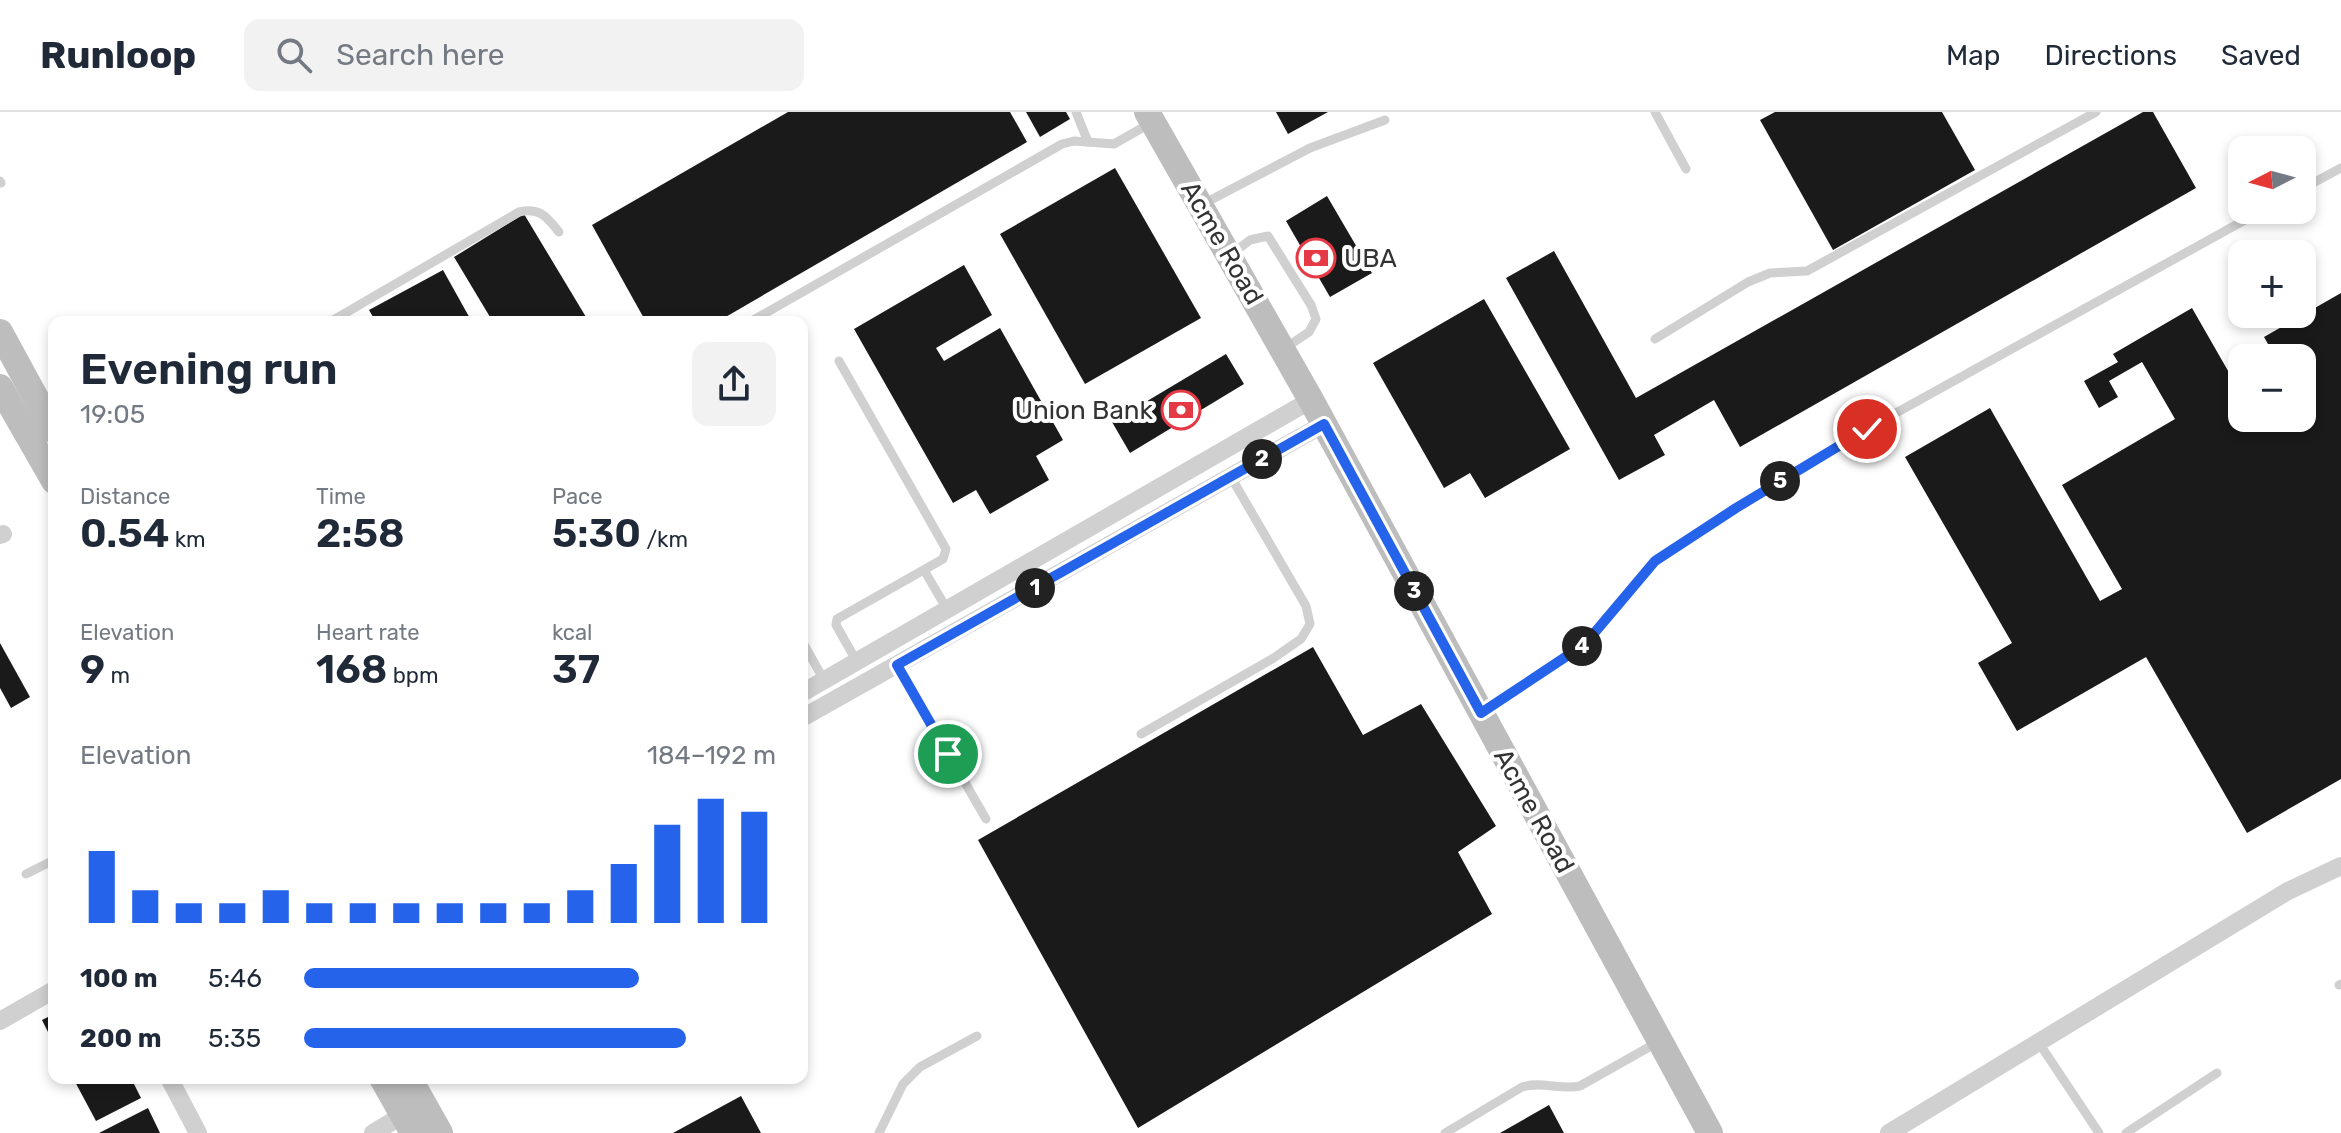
<!DOCTYPE html>
<meta charset="utf-8">
<style>
body{margin:0;font-family:Rubik,sans-serif;background:#f2f2f3;color:#1f2937;height:100vh;display:flex;flex-direction:column;font-size:30px;white-space:nowrap}
*{box-sizing:border-box;margin:0}
p{font-size:26px;color:#747a83}
.icon{flex:none;width:44px;height:44px;fill:none;stroke:currentColor;stroke-width:2;stroke-linecap:round;stroke-linejoin:round}
.map{position:relative;flex:1;overflow:hidden}
.panel{position:absolute;left:48px;top:204px;width:760px;height:768px;display:flex;flex-direction:column;background:#fff;border-radius:16px;box-shadow:0 4px 12px #0003}
.panel>*{flex:none}
.needle{width:52px;rotate:264deg}
.buttons{position:absolute;left:2228px;top:24px;display:grid;gap:16px}
.buttons a{display:grid;place-items:center;width:88px;height:88px;border-radius:16px;background:#fff;box-shadow:0 4px 12px #0003;font-size:40px}
.pin{position:absolute;display:grid;place-items:center;width:68px;height:68px;color:#fff;margin:-34px;border:4px solid #fff;border-radius:50%;box-shadow:0 2px 8px #0007}
.km{position:absolute;width:40px;height:40px;margin:-20px;border-radius:50%;background:#222;color:#fff;font-size:22px;line-height:40px;text-align:center}
.round{display:grid;place-items:center;flex:none;width:84px;height:84px;border-radius:16px;background:#f2f2f3}
.head{display:flex;align-items:center;justify-content:space-between;height:136px;padding:0 32px}
h1{font-size:44px;font-weight:600;line-height:60px}
.stats{display:grid;grid-template-columns:repeat(3,1fr);gap:12px;height:136px;padding:8px 32px}
.stats div{display:grid;align-content:center}
.stats b{font-size:40px;font-weight:600}
.stats small{font-size:22px;font-weight:400}
.stats p{font-size:22px}
.chart{height:224px;padding:16px 32px}
.chart p{display:flex;justify-content:space-between}
.chart svg{width:100%;height:144px;margin-top:8px;stroke:#2563eb;stroke-width:6}
ul{padding:0 32px;list-style:none;font-size:26px}
li{display:grid;grid-template-columns:128px 96px 1fr;align-items:center;height:60px}
li i{height:20px;border-radius:10px;background:#2563eb}
header{display:flex;align-items:center;gap:48px;box-sizing:border-box;height:112px;padding:0 40px;background:#fff;border-bottom:2px solid #e0e1e3}
header strong{font-size:38px}
nav{display:flex;gap:44px;margin-inline-start:auto;font-size:28px}
.search{width:560px;height:72px;background:#f2f2f3;display:flex;align-items:center;gap:20px;box-sizing:border-box;padding:0 28px;border-radius:16px;color:#747a83;font-size:30px}
.map>svg:first-child{display:block}
.building{fill:#1a1a1a}
.lines{fill:none;stroke-linecap:round;stroke-linejoin:round}
.lane{stroke:#d0d0d0;stroke-width:9}
.street{stroke:#d0d0d0;stroke-width:18}
.secondary{stroke:#bdbdbd;stroke-width:26}
.route-casing{stroke:#fff;stroke-width:16}
.route{stroke:#2563eb;stroke-width:10}
.labels{text-anchor:middle;dominant-baseline:central;stroke-width:8;stroke-linejoin:round;paint-order:stroke}
.street-label{font-size:26px;fill:#333;stroke:#fff}
.poi-label{font-size:26px;fill:#333;stroke:#fff;text-anchor:start}
</style>
<header>
<strong>Runloop</strong>
<div class="search"><svg class="icon" aria-label="search" viewBox="0 0 24 24"><circle cx="10" cy="10" r="6"/><path d="M15 15l6 6"/></svg>Search here</div>
<nav><a>Map</a><a>Directions</a><a>Saved</a></nav>
</header>
<div class="map">
<svg width="2341" height="1021" viewBox="0 0 2341 1021">
<rect width="100%" height="100%" fill="#fff"/>
<g class="building">
<polygon points="788,0 1010,0 1027,30 717,210 646,210 592,113"/>
<polygon points="1026,0 1066,0 1070,7 1040,25"/>
<polygon points="1276,0 1328,0 1288,22"/>
<polygon points="1775,0 1942,0 1975,58 1833,138 1760,8"/>
<polygon points="2143,0 2153,0 2196,76 1740,335 1714,288 1654,323 1665,343 1619,368 1506,166 1554,139 1636,286"/>
<polygon points="1115,56 1201,206 1085,272 1000,122"/>
<polygon points="1327,84 1372,161 1330,185 1286,109"/>
<polygon points="524,102 589,210 493,210 454,145"/>
<polygon points="964,153 992,203 936,236 944,249 1000,216 1063,328 1036,344 1049,368 990,402 976,378 953,391 854,217"/>
<polygon points="443,158 472,210 376,210 369,198"/>
<polygon points="2341,181 2341,667 2247,721 2146,545 2017,619 1978,551 2012,531 1905,345 1990,296 2100,489 2122,477 2062,373 2175,307 2142,250 2109,269 2118,285 2099,296 2084,269 2118,250 2113,242 2192,196 2235,271 2242,267 2242,306 2302,306 2302,246 2276,246 2264,225"/>
<polygon points="1484,187 1570,337 1485,386 1470,361 1444,376 1373,251"/>
<polygon points="1226,242 1244,272 1130,341 1112,310"/>
<polygon points="0,531 30,585 11,596 0,576"/>
<polygon points="1313,535 1363,623 1421,592 1496,714 1458,740 1492,802 1138,1016 978,728"/>
<polygon points="54,902 54,932 42,908"/>
<polygon points="73,966 131,966 141,986 96,1009"/>
<polygon points="741,984 761,1021 673,1021"/>
<polygon points="1549,993 1564,1021 1500,1021"/>
<polygon points="148,996 160,1021 99,1021"/>
</g>
<g class="lines">
<g class="lane">
<polyline points="1076,0 1088,30"/>
<polyline points="1655,0 1686,57"/>
<polyline points="0,69 1,71"/>
<polyline points="2302,77 2341,56"/>
<polyline points="1203,92 1310,36 1385,8"/>
<polyline points="1232,142 1250,128 1268,124 1311,193 1316,207 1309,220 1285,236"/>
<path d="M 330,210 L 519,100 C 540,95 547,105 559,120"/>
<polyline points="750,210 1062,32 1074,29 1114,32 1149,12"/>
<polyline points="1655,227 1748,170 1770,161 1807,159 2096,0"/>
<polyline points="839,249 946,437 943,447 837,507 836,513 857,550"/>
<polyline points="924,458 948,499"/>
<polyline points="802,529 824,568"/>
<polyline points="897,553 986,707"/>
<polyline points="1484,599 1585,532 1655,449 1736,396 1867,317 2263,98"/>
<polyline points="1141,622 1272,547 1301,527 1310,512 1306,494 1231,365"/>
<polyline points="26,762 54,748"/>
<polyline points="2339,873 2341,872"/>
<polyline points="2039,931 2099,1021"/>
<polyline points="879,1021 903,972 920,955 977,924"/>
<path d="M 1445,1021 L 1522,975 C 1542,969 1560,978 1580,974 L 1658,930"/>
<polyline points="2126,1021 2217,961"/>
</g>
<g class="street">
<polyline points="0,423 3,422"/>
<polyline points="802,581 1311,288"/>
<polyline points="802,606 1324,312"/>
<polyline points="0,909 54,878"/>
<polyline points="169,966 198,1021"/>
<polyline points="373,1021 403,1003"/>
<polyline points="1889,1021 2288,779 2341,754"/>
</g>
<g class="secondary">
<polyline points="1147,0 1311,288 1710,1021"/>
<polyline points="0,220 54,319"/>
<polyline points="0,275 54,369"/>
<polyline points="382,966 413,1021"/>
<polyline points="409,966 440,1021"/>
</g>
</g>
<g class="lines">
<defs>
<polyline id="route" points="948,642 897,553 1324,312 1481,601 1585,532 1655,449 1736,396 1867,317"/>
</defs>
<use href="#route" class="route-casing"/>
<use href="#route" class="route"/>
</g>
<defs>
<symbol id="bank-ring" viewBox="-11 -11 22 22"><circle r="9.5" fill="#fff" stroke="#e63946" stroke-width="1.5"/><path d="M-6-4H6V4H-6ZM0-2.3a2.3 2.3 0 1 0 0 4.6a2.3 2.3 0 1 0 0-4.6Z" fill="#e63946"/></symbol>
</defs>
<g fill-rule="evenodd">
<use href="#bank-ring" x="1294" y="124" width="44" height="44"/>
<use href="#bank-ring" x="1159" y="276" width="44" height="44"/>
</g>
<g class="labels">
<g class="street-label">
<text transform="translate(1222 131) rotate(60)">Acme Road</text>
<text transform="translate(1534 699) rotate(61)">Acme Road</text>
</g>
<g class="poi-label">
<text x="1344" y="146">UBA</text>
<text x="1153" y="298" text-anchor="end">Union Bank</text>
</g>
</g>
</svg>
<div class="buttons">
<a><svg class="needle" viewBox="-14 -14 28 28"><path d="M0-13l5 13h-10z" fill="#e53935"/><path d="M0 13l5-13h-10z" fill="#747a83"/></svg></a>
<a>+</a>
<a>−</a>
</div>
<div class="pin" style="left:948px;top:642px;background:#1e9e55"><svg class="icon" aria-label="arrive" viewBox="0 0 24 24"><path d="M6 21V4h12l-3 4 3 4H6"/></svg></div>
<div class="pin" style="left:1867px;top:317px;background:#d93025"><svg class="icon" aria-label="check" viewBox="0 0 24 24"><path d="M5 12l5 5 9-10"/></svg></div>
<b class="km" style="left:1035px;top:476px">1</b>
<b class="km" style="left:1262px;top:347px">2</b>
<b class="km" style="left:1414px;top:479px">3</b>
<b class="km" style="left:1582px;top:534px">4</b>
<b class="km" style="left:1780px;top:369px">5</b>
<section class="panel">
<div class="head"><div><h1>Evening run</h1><p>19:05</p></div><a class="round"><svg class="icon" aria-label="share" viewBox="0 0 24 24"><path d="M12 15V3M7 8l5-5 5 5M5 13v7h14v-7"/></svg></a></div>
<div class="stats">
<div><p>Distance</p><b>0.54<small> km</small></b></div>
<div><p>Time</p><b>2:58</b></div>
<div><p>Pace</p><b>5:30<small> /km</small></b></div>
</div>
<div class="stats">
<div><p>Elevation</p><b>9<small> m</small></b></div>
<div><p>Heart rate</p><b>168<small> bpm</small></b></div>
<div><p>kcal</p><b>37</b></div>
</div>
<div class="chart"><p><span>Elevation</span>184–192 m</p>
<svg viewBox="0 0 160 44" preserveAspectRatio="none"><path d="M5 44V22M15 44V34M25 44V38M35 44V38M45 44V34M55 44V38M65 44V38M75 44V38M85 44V38M95 44V38M105 44V38M115 44V34M125 44V26M135 44V14M145 44V6M155 44V10"/></svg>
</div>
<ul>
<li><b>100 m</b>5:46<i style="width:71%"></i></li>
<li><b>200 m</b>5:35<i style="width:81%"></i></li>
</ul>
</section>
</div>
